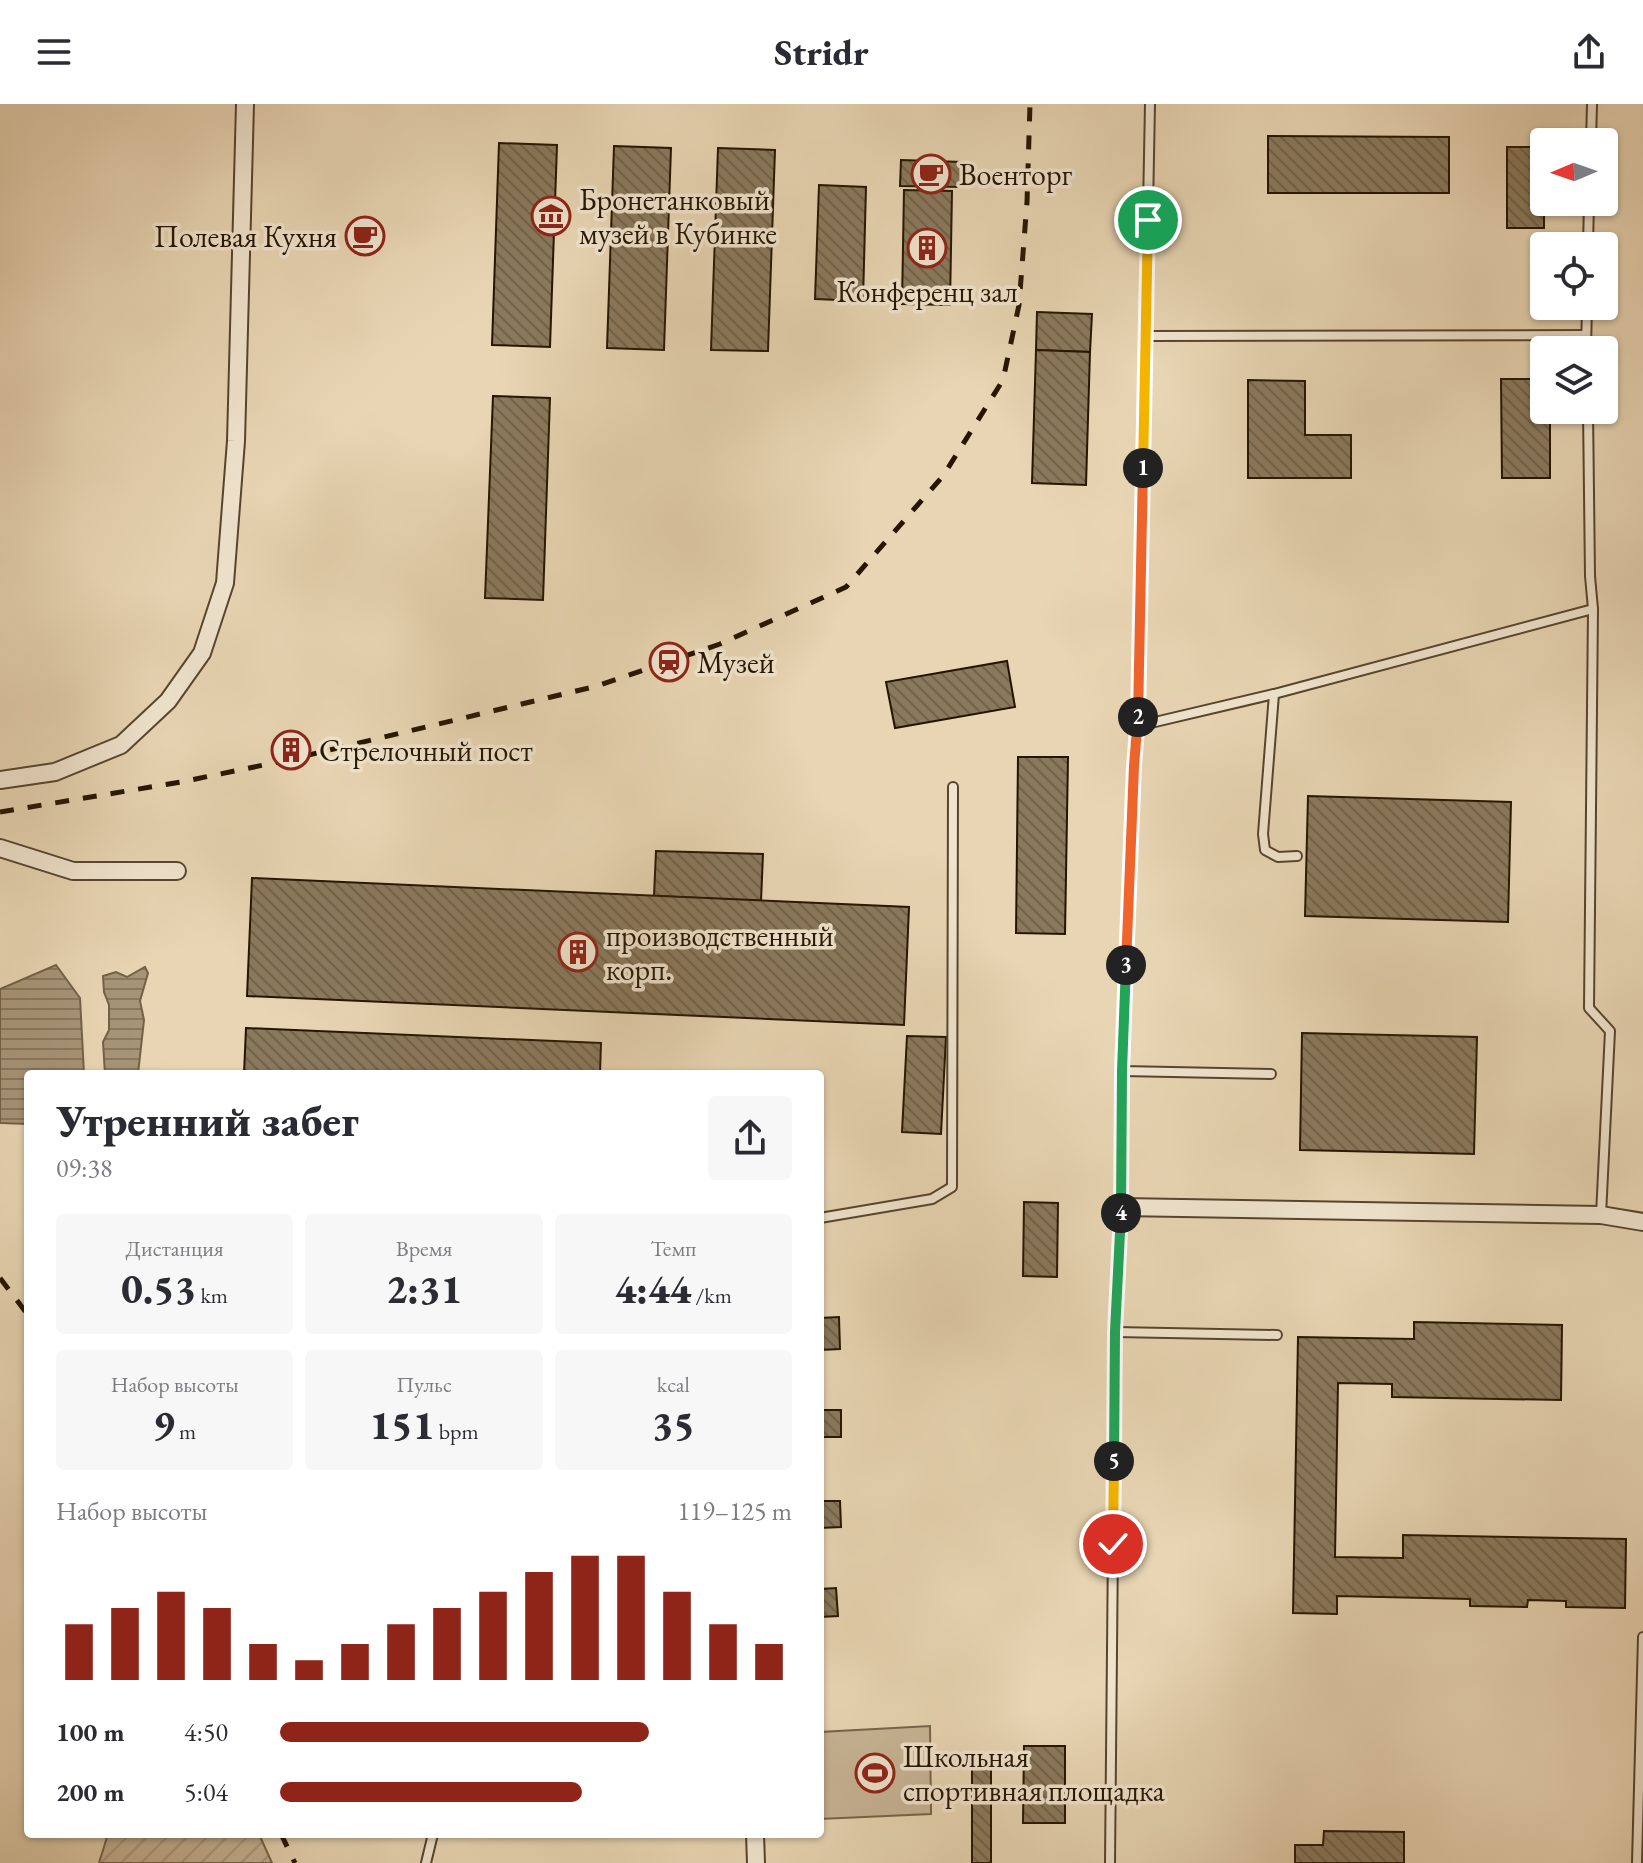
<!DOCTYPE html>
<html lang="ru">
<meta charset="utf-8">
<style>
body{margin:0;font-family:"EB Garamond",serif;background:#f7f7f7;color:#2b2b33;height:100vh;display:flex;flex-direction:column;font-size:30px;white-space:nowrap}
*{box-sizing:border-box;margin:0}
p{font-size:26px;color:#7c7c81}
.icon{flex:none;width:44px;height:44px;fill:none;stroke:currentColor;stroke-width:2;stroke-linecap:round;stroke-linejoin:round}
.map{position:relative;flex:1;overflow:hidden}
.panel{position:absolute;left:24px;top:966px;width:800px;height:768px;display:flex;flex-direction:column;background:#fff;border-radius:8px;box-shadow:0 2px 6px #0004}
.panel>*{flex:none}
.needle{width:52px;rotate:268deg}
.tools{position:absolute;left:1530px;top:24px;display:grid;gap:16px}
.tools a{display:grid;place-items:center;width:88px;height:88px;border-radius:8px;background:#fff;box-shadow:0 2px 6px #0004;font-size:40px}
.pin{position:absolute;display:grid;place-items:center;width:68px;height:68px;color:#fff;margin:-34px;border:4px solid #fff;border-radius:50%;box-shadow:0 2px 8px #0007}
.km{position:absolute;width:40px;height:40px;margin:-20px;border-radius:50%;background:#222;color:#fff;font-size:22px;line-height:40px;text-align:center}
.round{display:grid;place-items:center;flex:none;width:84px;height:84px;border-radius:8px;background:#f7f7f7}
.head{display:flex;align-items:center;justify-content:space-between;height:136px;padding:0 32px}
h1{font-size:44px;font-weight:800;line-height:60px}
.metrics{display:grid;grid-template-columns:repeat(3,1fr);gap:12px;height:136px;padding:8px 32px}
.metrics div{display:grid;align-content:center;border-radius:8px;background:#f7f7f7;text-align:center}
.metrics b{font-size:40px;font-weight:800}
.metrics small{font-size:22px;font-weight:400}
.metrics p{font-size:22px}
.chart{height:224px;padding:16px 32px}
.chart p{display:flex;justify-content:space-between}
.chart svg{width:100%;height:144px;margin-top:8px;stroke:#8f2418;stroke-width:6}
ul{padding:0 32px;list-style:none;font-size:26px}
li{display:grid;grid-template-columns:128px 96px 1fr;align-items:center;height:60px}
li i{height:20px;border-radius:10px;background:#8f2418}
header{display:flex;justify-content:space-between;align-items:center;height:104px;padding:0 32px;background:#fff;font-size:36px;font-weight:800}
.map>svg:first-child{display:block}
.park{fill:#c7b495;stroke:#76644a;stroke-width:2}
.garden{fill:url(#garden-furrows);stroke:#76644a;stroke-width:2}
.water{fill:url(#water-rules);stroke:#726147;stroke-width:2}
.building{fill:url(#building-back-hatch);stroke:#251500;stroke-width:2}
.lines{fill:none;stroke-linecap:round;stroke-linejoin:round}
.service-casing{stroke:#56452d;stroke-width:12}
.minor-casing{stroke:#56452d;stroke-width:20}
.service{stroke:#f0e4ce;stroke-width:8}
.minor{stroke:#f0e4ce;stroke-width:16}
.rail{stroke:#251500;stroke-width:5;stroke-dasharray:14 14;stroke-linecap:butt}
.split-1-casing{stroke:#fff;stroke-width:16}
.split-2-casing{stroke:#fff;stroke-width:16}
.split-3-casing{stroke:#fff;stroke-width:16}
.split-4-casing{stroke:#fff;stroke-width:16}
.split-5-casing{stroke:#fff;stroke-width:16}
.split-6-casing{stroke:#fff;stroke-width:16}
.split-1{stroke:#f5b400;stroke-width:10}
.split-2{stroke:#f0652b;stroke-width:10}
.split-3{stroke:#f0652b;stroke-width:10}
.split-4{stroke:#22a559;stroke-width:10}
.split-5{stroke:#22a559;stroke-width:10}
.split-6{stroke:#f5b400;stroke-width:10}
.labels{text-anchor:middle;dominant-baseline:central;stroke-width:7;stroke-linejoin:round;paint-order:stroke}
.poi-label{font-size:30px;fill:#251500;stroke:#f0e4ce;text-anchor:start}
</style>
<header><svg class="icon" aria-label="menu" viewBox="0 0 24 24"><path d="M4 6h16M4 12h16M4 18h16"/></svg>Stridr<svg class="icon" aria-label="share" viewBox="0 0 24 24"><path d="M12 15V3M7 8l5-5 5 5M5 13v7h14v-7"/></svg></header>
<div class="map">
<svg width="1643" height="1759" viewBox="0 0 1643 1759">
<defs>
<pattern id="garden-furrows" width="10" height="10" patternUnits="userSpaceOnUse" patternTransform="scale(2)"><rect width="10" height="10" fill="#c7b495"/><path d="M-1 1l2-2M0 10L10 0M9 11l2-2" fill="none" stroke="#ab9a7f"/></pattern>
<pattern id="water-rules" width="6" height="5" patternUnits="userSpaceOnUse" patternTransform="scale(2)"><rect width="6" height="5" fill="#a69476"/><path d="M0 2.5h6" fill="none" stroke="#87785e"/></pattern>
<pattern id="building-back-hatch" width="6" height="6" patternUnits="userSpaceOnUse" patternTransform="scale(2)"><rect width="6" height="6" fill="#8a795d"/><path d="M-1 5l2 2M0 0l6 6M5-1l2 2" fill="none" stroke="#71624a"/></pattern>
</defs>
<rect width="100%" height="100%" fill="#e8d5b3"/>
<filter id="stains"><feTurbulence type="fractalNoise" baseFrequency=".0025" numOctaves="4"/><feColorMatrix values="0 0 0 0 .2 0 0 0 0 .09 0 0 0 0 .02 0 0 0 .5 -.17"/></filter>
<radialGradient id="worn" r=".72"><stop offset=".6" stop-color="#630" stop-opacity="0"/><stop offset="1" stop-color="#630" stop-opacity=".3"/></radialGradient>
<polygon class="park" points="930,1622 931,1710 820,1715 820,1628"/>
<polygon class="garden" points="108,1730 259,1730 272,1759 99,1759"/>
<g class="water">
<polygon points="56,861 80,894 84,970 28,970 28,1020 0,1019 0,885"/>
<polygon points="145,863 148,869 140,897 144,916 138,970 105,970 103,938 109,926 109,901 104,888 103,872 116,868 127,873"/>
</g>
<g class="building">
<polygon points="1268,32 1449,33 1449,89 1268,89"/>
<polygon points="499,39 557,41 550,243 492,241"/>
<polygon points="614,42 671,44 664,246 607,244"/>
<rect x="1507" y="43" width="37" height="81"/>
<polygon points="718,44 775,46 768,247 711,246"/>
<polygon points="901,56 962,58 962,83 900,82"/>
<polygon points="819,81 866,83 863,197 815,195"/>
<polygon points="904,86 952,87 950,201 902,200"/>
<polygon points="1037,208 1092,210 1090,248 1036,246"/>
<polygon points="1036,246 1090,248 1086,381 1032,379"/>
<polygon points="1501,275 1544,275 1544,306 1550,306 1550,374 1502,374"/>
<polygon points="1248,276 1305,277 1305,331 1351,331 1351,374 1248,374"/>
<polygon points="493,292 550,294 543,496 485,494"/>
<polygon points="1007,557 1015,603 895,624 886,578"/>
<polygon points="298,640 299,649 286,652 284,643"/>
<polygon points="1018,653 1068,653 1065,830 1016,829"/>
<polygon points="1308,692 1511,698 1508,818 1305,812"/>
<polygon points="656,747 763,750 761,797 654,792"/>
<polygon points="252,774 909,803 904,921 247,892"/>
<polygon points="246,924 601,939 600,970 244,970"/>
<polygon points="1302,929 1477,933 1474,1050 1300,1046"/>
<polygon points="907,932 946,933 941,1030 902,1028"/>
<polygon points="1024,1098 1058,1099 1057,1173 1023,1172"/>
<polygon points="839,1213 840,1245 820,1246 820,1214"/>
<polygon points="1414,1218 1562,1221 1561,1296 1392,1293 1392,1280 1338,1279 1335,1453 1403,1454 1403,1431 1626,1435 1625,1504 1566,1503 1566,1497 1528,1496 1527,1503 1470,1502 1470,1495 1337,1492 1337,1510 1293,1509 1298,1233 1414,1235"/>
<rect x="820" y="1306" width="21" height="27"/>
<polygon points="820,1397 840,1397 841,1423 820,1424"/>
<polygon points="836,1484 838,1512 820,1513 820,1485"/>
<polygon points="1024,1642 1065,1642 1065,1719 1023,1719"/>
<rect x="972" y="1656" width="19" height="103"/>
<polygon points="1324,1727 1404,1728 1404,1759 1295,1759 1295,1741 1323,1741"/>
</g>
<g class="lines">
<defs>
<g id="service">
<polyline points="1591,38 1592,0"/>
<polyline points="1588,142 1589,98"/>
<polyline points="1146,232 1586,231"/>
<polyline points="1586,246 1587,202"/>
<polyline points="1588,306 1590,472 1593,505 1589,904 1610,927 1601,1111"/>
<polyline points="1274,590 1263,730 1265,746 1278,753 1297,752"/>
<polyline points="1138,622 1274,590 1593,505"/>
<polyline points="1122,967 1271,970"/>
<polyline points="820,1114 932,1095 952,1083 953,683"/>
<polyline points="1115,1228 1277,1231"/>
<polyline points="426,1759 433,1730"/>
<polyline points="1110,1759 1115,1228 1121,1103 1122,967 1134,662 1138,622 1150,0"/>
<polyline points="1637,1759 1643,1533"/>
</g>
<g id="minor">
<polyline points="0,676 55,668 121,641 168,597 202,549 225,479 236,337 245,0"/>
<polyline points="0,744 73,767 177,767"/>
<polyline points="1121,1103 1601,1111 1643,1118"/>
<polyline points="755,1730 756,1759"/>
</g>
</defs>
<use href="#service" class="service-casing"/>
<use href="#minor" class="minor-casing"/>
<use href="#service" class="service"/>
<use href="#minor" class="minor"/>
<g class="rail">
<polyline points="0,708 181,678 288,656 597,582 720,540 846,483 943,372 1003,276 1019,201 1027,98 1030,0"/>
<polyline points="0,1174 28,1211"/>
<polyline points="281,1730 295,1759"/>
</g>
</g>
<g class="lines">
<defs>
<polyline id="split-1" points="1143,364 1148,116"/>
<polyline id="split-2" points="1138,613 1143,364"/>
<polyline id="split-3" points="1126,861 1134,662 1138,613"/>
<polyline id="split-4" points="1121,1109 1122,967 1126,861"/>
<polyline id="split-5" points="1114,1357 1115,1228 1121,1109"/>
<polyline id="split-6" points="1113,1440 1114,1357"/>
</defs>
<use href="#split-1" class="split-1-casing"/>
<use href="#split-2" class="split-2-casing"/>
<use href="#split-3" class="split-3-casing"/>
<use href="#split-4" class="split-4-casing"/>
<use href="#split-5" class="split-5-casing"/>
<use href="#split-6" class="split-6-casing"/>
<use href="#split-1" class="split-1"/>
<use href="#split-2" class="split-2"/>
<use href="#split-3" class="split-3"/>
<use href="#split-4" class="split-4"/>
<use href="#split-5" class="split-5"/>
<use href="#split-6" class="split-6"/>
</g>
<defs>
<symbol id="cafe-ring" viewBox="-11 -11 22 22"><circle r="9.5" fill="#f0e4ce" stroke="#8f2418" stroke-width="1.5"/><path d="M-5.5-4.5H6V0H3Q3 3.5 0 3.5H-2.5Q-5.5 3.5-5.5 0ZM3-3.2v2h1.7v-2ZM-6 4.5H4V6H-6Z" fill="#8f2418"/></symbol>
<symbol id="museum-ring" viewBox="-11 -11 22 22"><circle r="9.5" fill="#f0e4ce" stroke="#8f2418" stroke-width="1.5"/><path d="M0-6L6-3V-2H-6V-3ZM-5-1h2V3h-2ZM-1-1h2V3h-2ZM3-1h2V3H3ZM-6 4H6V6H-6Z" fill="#8f2418"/></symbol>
<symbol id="building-ring" viewBox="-11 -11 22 22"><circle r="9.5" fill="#f0e4ce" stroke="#8f2418" stroke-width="1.5"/><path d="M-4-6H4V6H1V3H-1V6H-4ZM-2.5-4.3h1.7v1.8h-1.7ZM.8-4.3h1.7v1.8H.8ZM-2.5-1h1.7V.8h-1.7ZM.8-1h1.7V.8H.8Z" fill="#8f2418"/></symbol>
<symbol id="station-ring" viewBox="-11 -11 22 22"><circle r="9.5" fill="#f0e4ce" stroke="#8f2418" stroke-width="1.5"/><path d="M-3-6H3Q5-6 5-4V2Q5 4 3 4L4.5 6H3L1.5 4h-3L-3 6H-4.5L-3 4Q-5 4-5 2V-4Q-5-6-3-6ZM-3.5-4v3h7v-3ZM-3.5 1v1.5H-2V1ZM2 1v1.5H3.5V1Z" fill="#8f2418"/></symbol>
<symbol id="stadium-ring" viewBox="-11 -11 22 22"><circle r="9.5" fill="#f0e4ce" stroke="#8f2418" stroke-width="1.5"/><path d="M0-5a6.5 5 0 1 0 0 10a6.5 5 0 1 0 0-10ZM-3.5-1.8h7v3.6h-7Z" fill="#8f2418"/></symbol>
</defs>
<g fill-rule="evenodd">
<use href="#cafe-ring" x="909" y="48" width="44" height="44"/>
<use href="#museum-ring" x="529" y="90" width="44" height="44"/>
<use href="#cafe-ring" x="343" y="110" width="44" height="44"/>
<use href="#building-ring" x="905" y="122" width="44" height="44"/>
<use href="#station-ring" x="647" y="536" width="44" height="44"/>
<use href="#building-ring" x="269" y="624" width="44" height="44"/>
<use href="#building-ring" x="556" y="826" width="44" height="44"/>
<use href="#stadium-ring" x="853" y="1647" width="44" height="44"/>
</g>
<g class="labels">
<g class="poi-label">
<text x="959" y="70">Военторг</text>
<text x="579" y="95">Бронетанковый<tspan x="579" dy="34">музей в Кубинке</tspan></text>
<text x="337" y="132" text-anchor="end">Полевая Кухня</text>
<text x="927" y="187" text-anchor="middle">Конференц зал</text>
<text x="697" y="558">Музей</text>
<text x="319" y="646">Стрелочный пост</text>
<text x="606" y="831">производственный<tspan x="606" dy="34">корп.</tspan></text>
<text x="903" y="1652">Школьная<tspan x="903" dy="34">спортивная площадка</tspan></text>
</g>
</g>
<rect width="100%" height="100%" filter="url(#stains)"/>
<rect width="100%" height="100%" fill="url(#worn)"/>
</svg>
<div class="tools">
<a><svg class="needle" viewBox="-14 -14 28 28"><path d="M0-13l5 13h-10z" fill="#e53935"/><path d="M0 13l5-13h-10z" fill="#7c7c81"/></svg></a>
<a><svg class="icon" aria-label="locate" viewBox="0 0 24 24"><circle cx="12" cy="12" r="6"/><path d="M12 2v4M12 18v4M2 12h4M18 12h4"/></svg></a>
<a><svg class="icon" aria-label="layers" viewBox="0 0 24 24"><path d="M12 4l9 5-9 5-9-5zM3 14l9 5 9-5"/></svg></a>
</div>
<div class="pin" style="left:1148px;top:116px;background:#1e9e55"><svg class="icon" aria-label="arrive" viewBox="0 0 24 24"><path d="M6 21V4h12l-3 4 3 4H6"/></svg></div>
<div class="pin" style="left:1113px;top:1440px;background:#d93025"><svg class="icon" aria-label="check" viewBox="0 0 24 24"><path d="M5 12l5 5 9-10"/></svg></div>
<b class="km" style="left:1143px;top:364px">1</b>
<b class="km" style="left:1138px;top:613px">2</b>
<b class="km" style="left:1126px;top:861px">3</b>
<b class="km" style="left:1121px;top:1109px">4</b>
<b class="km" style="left:1114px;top:1357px">5</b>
<section class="panel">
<div class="head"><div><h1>Утренний забег</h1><p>09:38</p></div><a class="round"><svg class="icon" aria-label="share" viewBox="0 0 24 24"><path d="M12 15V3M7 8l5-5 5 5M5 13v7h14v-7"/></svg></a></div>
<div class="metrics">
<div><p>Дистанция</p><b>0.53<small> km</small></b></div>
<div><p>Время</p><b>2:31</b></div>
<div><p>Темп</p><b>4:44<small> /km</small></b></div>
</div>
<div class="metrics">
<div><p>Набор высоты</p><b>9<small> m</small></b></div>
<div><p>Пульс</p><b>151<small> bpm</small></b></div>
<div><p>kcal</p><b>35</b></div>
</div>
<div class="chart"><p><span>Набор высоты</span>119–125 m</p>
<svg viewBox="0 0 160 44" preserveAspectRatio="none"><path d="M5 44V27M15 44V22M25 44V17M35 44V22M45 44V33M55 44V38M65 44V33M75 44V27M85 44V22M95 44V17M105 44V11M115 44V6M125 44V6M135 44V17M145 44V27M155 44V33"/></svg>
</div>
<ul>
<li><b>100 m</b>4:50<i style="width:72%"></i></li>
<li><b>200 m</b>5:04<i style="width:59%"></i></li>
</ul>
</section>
</div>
